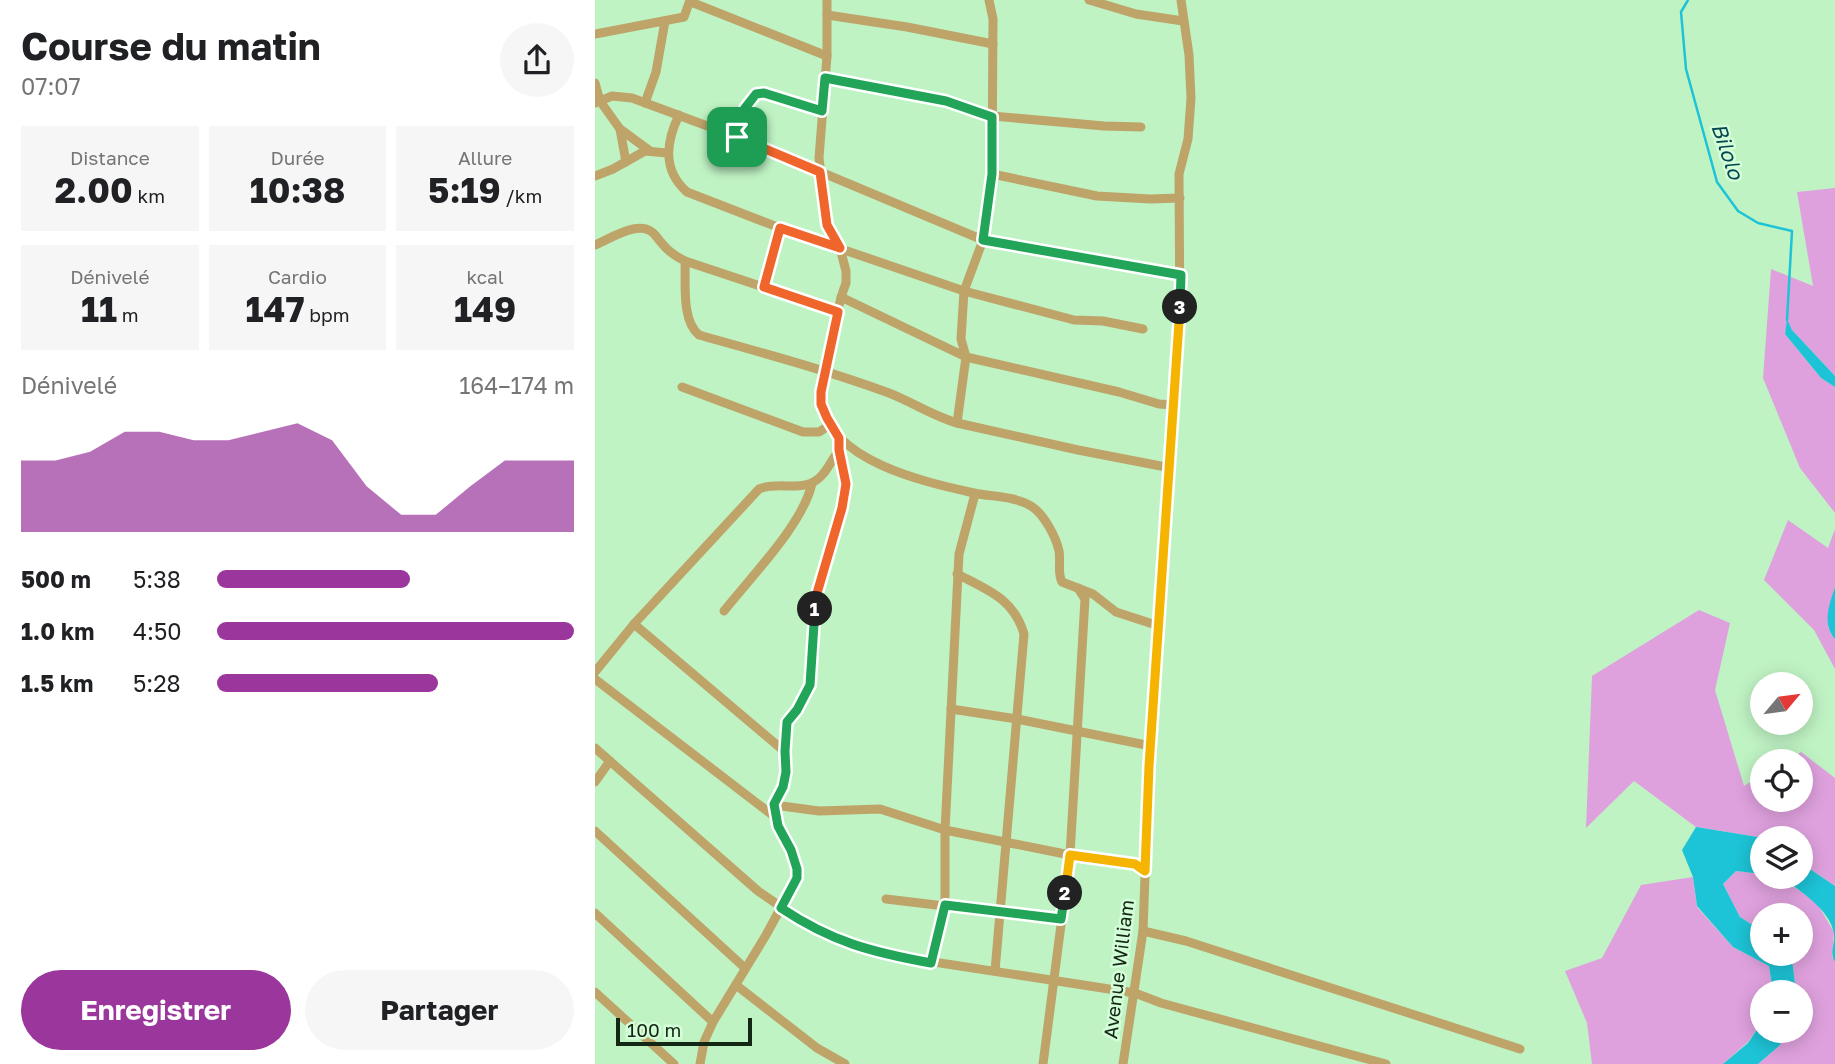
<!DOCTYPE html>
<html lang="fr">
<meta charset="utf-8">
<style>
body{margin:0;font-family:"Golos Text",sans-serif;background:#f6f6f6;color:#202124;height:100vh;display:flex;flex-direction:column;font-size:26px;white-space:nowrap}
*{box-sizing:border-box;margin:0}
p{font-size:23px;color:#757577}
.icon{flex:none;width:38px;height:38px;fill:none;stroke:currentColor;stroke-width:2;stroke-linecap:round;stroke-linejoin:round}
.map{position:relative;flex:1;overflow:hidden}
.sheet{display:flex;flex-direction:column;background:#fff;width:595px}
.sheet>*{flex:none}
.needle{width:46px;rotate:61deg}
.controls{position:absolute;left:1155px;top:672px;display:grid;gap:14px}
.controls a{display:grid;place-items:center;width:63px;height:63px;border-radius:50%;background:#fff;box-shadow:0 4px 18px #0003;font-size:35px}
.scale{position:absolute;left:21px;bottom:18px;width:136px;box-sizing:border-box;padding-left:7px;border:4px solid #132715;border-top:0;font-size:19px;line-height:24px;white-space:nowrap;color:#132715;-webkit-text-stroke:5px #d4fed7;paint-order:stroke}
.pin{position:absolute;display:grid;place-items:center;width:60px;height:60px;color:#fff;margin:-30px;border-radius:14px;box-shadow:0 4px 10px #0006}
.km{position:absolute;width:35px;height:35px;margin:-18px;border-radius:50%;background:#222;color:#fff;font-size:19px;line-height:35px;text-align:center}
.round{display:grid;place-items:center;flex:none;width:74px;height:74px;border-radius:37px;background:#f6f6f6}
.head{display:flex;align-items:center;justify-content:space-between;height:119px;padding:0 21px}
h1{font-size:38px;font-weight:700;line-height:52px}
.stats{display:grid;grid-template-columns:repeat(3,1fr);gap:10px;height:119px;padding:7px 21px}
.stats div{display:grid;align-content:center;border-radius:0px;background:#f6f6f6;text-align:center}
.stats b{font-size:35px;font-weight:700}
.stats small{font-size:19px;font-weight:400}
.stats p{font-size:19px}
.chart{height:196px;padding:14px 21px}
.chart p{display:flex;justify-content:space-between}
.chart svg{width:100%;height:126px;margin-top:7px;fill:#9a369c;opacity:.7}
.cta{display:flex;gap:14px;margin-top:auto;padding:14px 21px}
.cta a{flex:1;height:80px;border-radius:42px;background:#9a369c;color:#fff;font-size:28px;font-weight:700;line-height:80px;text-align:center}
.cta a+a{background:#f6f6f6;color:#202124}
ul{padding:0 21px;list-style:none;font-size:23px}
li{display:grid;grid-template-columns:112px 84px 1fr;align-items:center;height:52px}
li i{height:18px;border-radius:9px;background:#9a369c}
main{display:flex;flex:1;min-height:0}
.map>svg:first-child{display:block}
.green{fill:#dfa1de}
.water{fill:#1dc3d6}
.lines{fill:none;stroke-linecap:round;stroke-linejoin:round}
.stream{stroke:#1dc3d6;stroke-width:2.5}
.minor{stroke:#bea469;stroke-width:9}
.split-1-casing{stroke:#fff;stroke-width:14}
.split-2-casing{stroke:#fff;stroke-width:14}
.split-3-casing{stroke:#fff;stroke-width:14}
.split-4-casing{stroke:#fff;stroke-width:14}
.split-1{stroke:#f0652b;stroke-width:9}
.split-2{stroke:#22a559;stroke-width:9}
.split-3{stroke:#f5b400;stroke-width:9}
.split-4{stroke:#22a559;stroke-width:9}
.labels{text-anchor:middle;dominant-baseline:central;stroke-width:5;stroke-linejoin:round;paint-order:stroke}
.street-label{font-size:19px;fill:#132715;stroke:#d4fed7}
.water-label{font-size:21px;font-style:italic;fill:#034850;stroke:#d4fed7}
</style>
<main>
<section class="sheet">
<div class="head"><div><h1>Course du matin</h1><p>07:07</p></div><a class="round"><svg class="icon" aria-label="share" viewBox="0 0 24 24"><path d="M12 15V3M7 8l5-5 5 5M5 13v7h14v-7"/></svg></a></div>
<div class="stats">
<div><p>Distance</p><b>2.00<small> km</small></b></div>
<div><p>Durée</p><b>10:38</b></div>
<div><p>Allure</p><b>5:19<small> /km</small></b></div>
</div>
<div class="stats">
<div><p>Dénivelé</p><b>11<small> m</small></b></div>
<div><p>Cardio</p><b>147<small> bpm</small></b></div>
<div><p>kcal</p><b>149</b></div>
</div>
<div class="chart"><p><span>Dénivelé</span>164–174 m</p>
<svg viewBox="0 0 160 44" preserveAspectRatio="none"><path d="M0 44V19L10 19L20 16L30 9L40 9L50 12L60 12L70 9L80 6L90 12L100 28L110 38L120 38L130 28L140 19L150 19L160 19V44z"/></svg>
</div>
<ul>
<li><b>500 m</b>5:38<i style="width:54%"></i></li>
<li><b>1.0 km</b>4:50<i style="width:100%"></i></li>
<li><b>1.5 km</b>5:28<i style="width:62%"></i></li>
</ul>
<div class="cta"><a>Enregistrer</a><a>Partager</a></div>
</section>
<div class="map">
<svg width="1240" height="1064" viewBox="0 0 1240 1064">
<rect width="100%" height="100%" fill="#bff3c4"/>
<g class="green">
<polygon points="1240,188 1240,376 1197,330 1192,321 1190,334 1226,378 1240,387 1240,513 1205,468 1168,378 1176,269 1218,286 1202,192"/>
<path d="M 1193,520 L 1233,548 L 1240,529 C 1240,548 1240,567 1240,586 C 1238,605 1225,622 1240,639 L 1240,669 L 1219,630 L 1169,580 Z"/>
<polygon points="1104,610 1135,623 1120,690 1149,786 1167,775 1167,800 1206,800 1206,761 1191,761 1206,752 1240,778 1240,886 1206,863 1206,838 1169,838 1101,827 1039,781 991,828 997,676"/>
<polygon points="1141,871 1167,874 1167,877 1185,877 1222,903 1239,932 1237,956 1240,962 1240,1064 1163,1064 1184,1046 1195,1031 1206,1031 1206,992 1201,992 1197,959 1191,954 1206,954 1206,915 1167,915 1167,931 1145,917 1128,884"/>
<polygon points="1098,877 1102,907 1138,947 1174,966 1178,992 1167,992 1167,1022 1153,1042 1128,1064 997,1064 992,1023 970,971 1007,958 1046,885"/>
</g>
<g class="water">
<polygon points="1192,319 1197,330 1240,376 1240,387 1226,378 1190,334"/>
<path d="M 1240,587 L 1240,639 C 1227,624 1234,605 1240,587 Z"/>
<polygon points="1101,827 1169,838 1167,838 1167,874 1141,871 1128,884 1145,917 1167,931 1167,954 1191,954 1197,959 1201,992 1178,992 1174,966 1138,947 1102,906 1098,877 1087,850"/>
<path d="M 1206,863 L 1240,886 L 1240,962 C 1234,952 1240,945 1239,934 C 1236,910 1203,889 1185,877 L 1206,877 Z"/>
<polygon points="1167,1022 1167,1031 1195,1031 1184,1046 1163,1064 1128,1064 1153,1043"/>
</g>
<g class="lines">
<polyline class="stream" points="1093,0 1086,12 1091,69 1122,182 1143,211 1163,223 1197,231 1192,320"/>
<g class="minor">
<path d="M 232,0 L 232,56 L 224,158 L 232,225 L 245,248 L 251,271 L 251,283 C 243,303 240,325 235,345 C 231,363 223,385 226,403 C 237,462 330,482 379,493 C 397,497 420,496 436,506 C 449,514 461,537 464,551 C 466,562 462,572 467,582 L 498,594 L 521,612 L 564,626"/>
<polyline points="494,0 541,14 588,21"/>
<polyline points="96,2 232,56"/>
<polyline points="232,15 312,27 398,44"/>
<polyline points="0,34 89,17 95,0"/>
<polyline points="230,78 351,101 397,116 509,126 546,127"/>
<polyline points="0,83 5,101 25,129 31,162"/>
<polyline points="0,103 17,96 37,98 142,137 388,240 586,275"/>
<polyline points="50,103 61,72 70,21"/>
<path d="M 84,115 C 71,142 67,170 92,192 L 185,228 L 369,291 L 479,320 L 508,321 L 548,329"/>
<polyline points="25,129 55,151"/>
<polyline points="142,137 150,108 161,94 169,94 227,111"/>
<polyline points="397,174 502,196 555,199 585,198"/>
<polyline points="0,176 18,169 50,151 72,153"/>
<path d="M 0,245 C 17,238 47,217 61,236 C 70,248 76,254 90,261 C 91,283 86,320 104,335 C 168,353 231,370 294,393 C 317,402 338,416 362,423 L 483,450 L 576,468"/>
<polyline points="90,261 243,312"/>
<polyline points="169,287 185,228"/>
<polyline points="246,297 371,357 524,392 564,404 580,405"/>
<polyline points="87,387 208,432 224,432 235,425"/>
<polyline points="362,423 371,357 366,339 369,291 388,240 397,174 398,19 394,0"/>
<path d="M 362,574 C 393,590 419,599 429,634 L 400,971"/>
<path d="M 129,611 C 155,578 209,523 217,483"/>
<polyline points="39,624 189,751"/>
<path d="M 0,672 L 39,624 L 164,489 C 185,480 211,495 228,474 C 234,467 238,458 244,450 L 244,447"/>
<polyline points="0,679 180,817"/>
<polyline points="356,709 422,719 556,746"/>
<polyline points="0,748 163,891 208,922 230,934 287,954 540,993 566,1003 791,1064"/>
<polyline points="0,782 15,761"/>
<polyline points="179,805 224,811 285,809 350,830 475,855 540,864 550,871"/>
<polyline points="0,831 150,968"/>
<polyline points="291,899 466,920"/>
<polyline points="0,913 118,1022"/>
<polyline points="548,931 591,941 925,1049"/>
<polyline points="336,963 350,905 350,830 364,554 380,494"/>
<polyline points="141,985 222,1048 250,1064"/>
<polyline points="0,992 79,1064"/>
<polyline points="105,1064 109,1042 118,1022 171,935 202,878 201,863 183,826 179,805 188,787 191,772 189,751 193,722 203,710 215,685 220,600 248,508 252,483 244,450"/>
<polyline points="448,1064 475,855 490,599 483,588"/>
<polyline points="528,1064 548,931 554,766 585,337 584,174 593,139 596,98 594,55 586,0"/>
</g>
</g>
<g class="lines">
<defs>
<polyline id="split-1" points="142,137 225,172 232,225 245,248 185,228 169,287 243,312 226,392 226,404 232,418 244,438 244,450 251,484 247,508 220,600 220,609"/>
<path id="split-2" d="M 220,609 L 215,685 L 202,710 L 192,722 L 190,751 L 191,772 L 188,787 L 179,804 L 183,826 L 196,850 L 202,869 L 202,878 L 186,908 C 237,942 276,952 336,963 L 350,905 L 466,919 L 470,893"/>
<polyline id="split-3" points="470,893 475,855 540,864 550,871 554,766 585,307"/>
<polyline id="split-4" points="142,137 150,108 161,94 169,93 227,111 230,78 351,101 397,117 397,174 388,240 586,275 585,307"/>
</defs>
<use href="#split-1" class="split-1-casing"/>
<use href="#split-2" class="split-2-casing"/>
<use href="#split-3" class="split-3-casing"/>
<use href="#split-4" class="split-4-casing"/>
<use href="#split-1" class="split-1"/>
<use href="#split-2" class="split-2"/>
<use href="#split-3" class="split-3"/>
<use href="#split-4" class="split-4"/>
</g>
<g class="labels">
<g class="street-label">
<text transform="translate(523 969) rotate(-83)">Avenue William</text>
</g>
<g class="water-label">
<text transform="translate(1133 151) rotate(71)">Bilolo</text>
</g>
</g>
</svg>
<div class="controls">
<a><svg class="needle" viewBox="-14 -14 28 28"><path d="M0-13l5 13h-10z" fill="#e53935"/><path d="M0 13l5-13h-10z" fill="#757577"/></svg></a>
<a><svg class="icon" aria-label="locate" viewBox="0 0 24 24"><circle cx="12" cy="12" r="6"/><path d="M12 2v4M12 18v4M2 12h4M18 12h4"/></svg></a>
<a><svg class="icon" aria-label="layers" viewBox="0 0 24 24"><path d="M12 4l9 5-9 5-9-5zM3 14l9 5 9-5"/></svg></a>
<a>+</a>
<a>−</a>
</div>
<div class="scale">100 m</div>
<div class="pin" style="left:142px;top:137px;background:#1e9e55"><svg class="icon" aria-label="arrive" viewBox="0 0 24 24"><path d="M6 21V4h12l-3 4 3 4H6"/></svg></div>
<b class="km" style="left:220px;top:609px">1</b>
<b class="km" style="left:470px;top:893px">2</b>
<b class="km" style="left:585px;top:307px">3</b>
</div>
</main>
